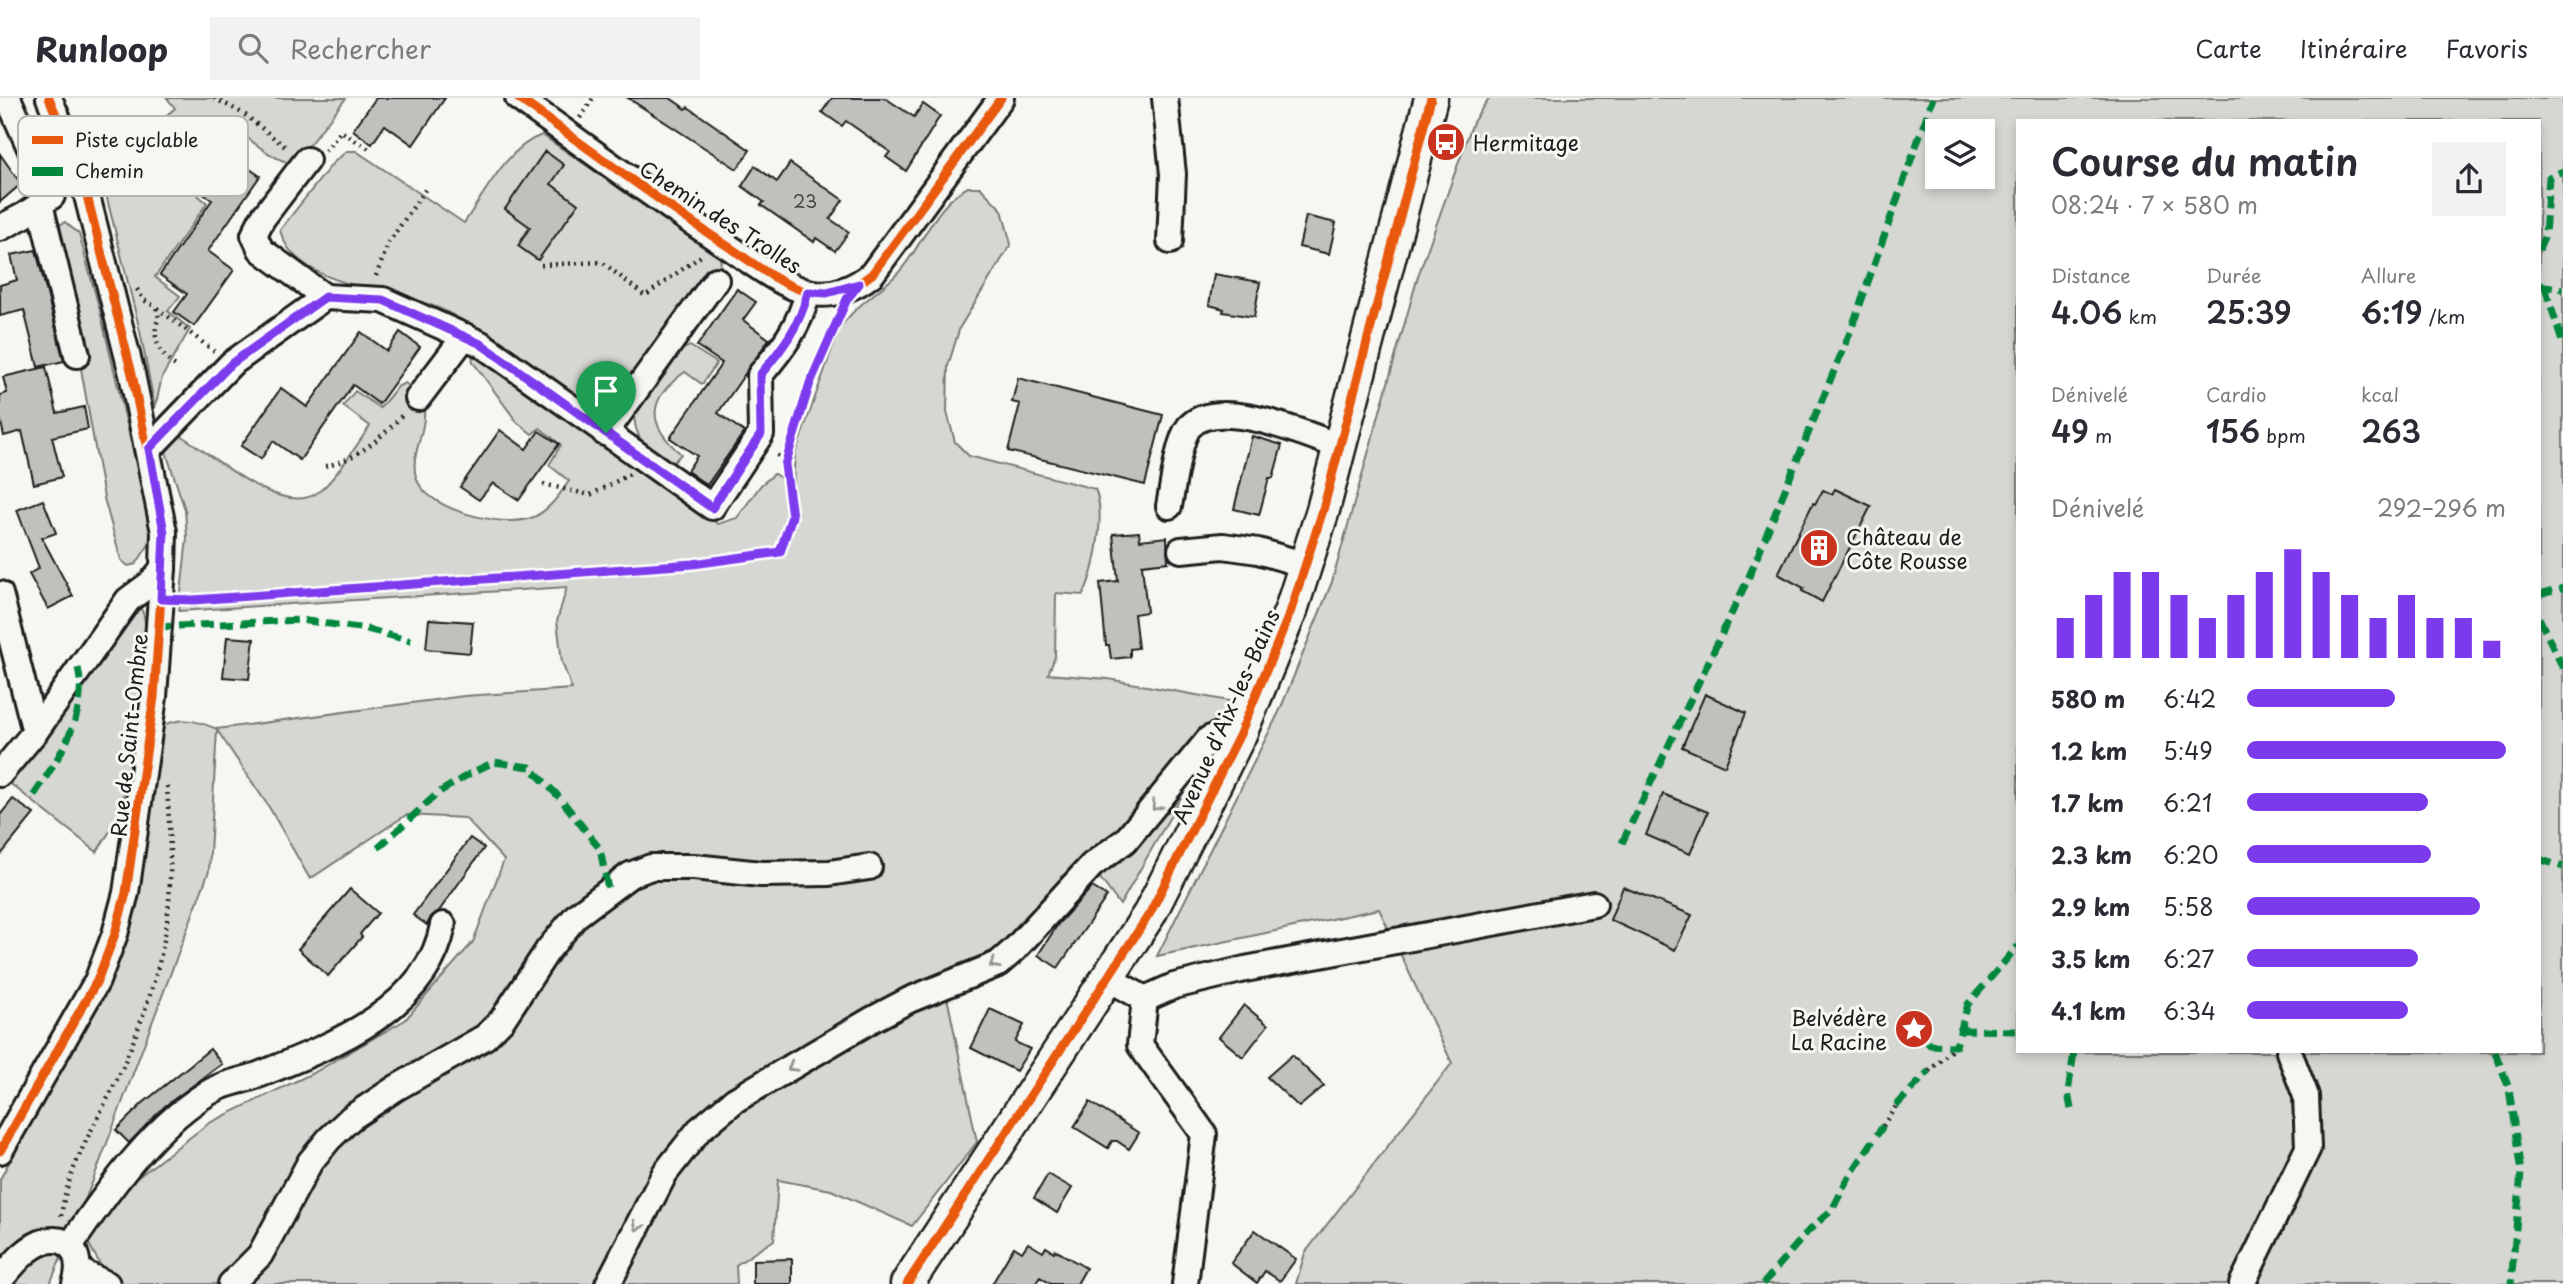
<!DOCTYPE html>
<html lang="fr">
<meta charset="utf-8">
<style>
body{margin:0;font-family:"Playpen Sans",sans-serif;background:#f2f2f3;color:#2b2b33;height:100vh;display:flex;flex-direction:column;font-size:26px;white-space:nowrap}
*{box-sizing:border-box;margin:0}
p{font-size:23px;color:#7c7c81}
.icon{flex:none;width:38px;height:38px;fill:none;stroke:currentColor;stroke-width:2;stroke-linecap:round;stroke-linejoin:round}
.map{position:relative;flex:1;overflow:hidden}
.side{position:absolute;left:2016px;top:21px;width:525px;height:934px;display:flex;flex-direction:column;background:#fff;border-radius:0px;box-shadow:0 4px 10px #0003}
.side>*{flex:none}
.controls{position:absolute;left:1925px;top:21px;display:grid;gap:14px}
.controls a{display:grid;place-items:center;width:70px;height:70px;border-radius:0px;background:#fff;box-shadow:0 4px 10px #0003;font-size:35px}
.pin{position:absolute;display:grid;place-items:center;width:60px;height:60px;color:#fff;margin:-72px -30px;border-radius:50% 50% 50% 0;rotate:-45deg;box-shadow:0 0 7px #0007}
.pin .icon{rotate:45deg}
.round{display:grid;place-items:center;flex:none;width:74px;height:74px;border-radius:0px;background:#f2f2f3}
.headline{display:flex;align-items:center;justify-content:space-between;height:119px;padding:0 35px}
h1{font-size:38px;font-weight:600;line-height:52px}
.figures{display:grid;grid-template-columns:repeat(3,1fr);gap:10px;height:119px;padding:7px 35px}
.figures div{display:grid;align-content:center}
.figures b{font-size:30px;font-weight:600}
.figures small{font-size:19px;font-weight:400}
.figures p{font-size:19px}
.chart{height:196px;padding:14px 35px}
.chart p{display:flex;justify-content:space-between}
.chart svg{width:100%;height:126px;margin-top:7px;stroke:#7c3aed;stroke-width:6}
ul{padding:0 35px;list-style:none;font-size:23px}
li{display:grid;grid-template-columns:112px 84px 1fr;align-items:center;height:52px}
li i{height:18px;border-radius:9px;background:#7c3aed}
header{display:flex;align-items:center;gap:42px;box-sizing:border-box;height:98px;padding:0 35px;background:#fff;border-bottom:2px solid #e1e1e2}
header strong{font-size:33px}
nav{display:flex;gap:38px;margin-inline-start:auto;font-size:24px}
.search{width:490px;height:63px;background:#f2f2f3;display:flex;align-items:center;gap:18px;box-sizing:border-box;padding:0 24px;border-radius:0px;color:#7c7c81;font-size:26px}
.map>svg:first-child{display:block}
.green{fill:#d6d6d2;stroke:#797977;stroke-width:2;fill-rule:evenodd}
.building{fill:#c0c0bd;stroke:#1c1c1c;stroke-width:2}
.lines{fill:none;stroke-linecap:round;stroke-linejoin:round}
.minor-casing{stroke:#1c1c1c;stroke-width:30}
.major-casing{stroke:#1c1c1c;stroke-width:37}
.path{stroke:#1c1c1c;stroke-width:4.5;stroke-dasharray:2 5;stroke-linecap:butt}
.minor{stroke:#f6f6f2;stroke-width:24}
.major{stroke:#f6f6f2;stroke-width:32}
.quiet{stroke:#00873e;stroke-width:7;stroke-dasharray:14 7;stroke-linecap:butt}
.cycleway-casing{stroke:#f6f6f2;stroke-width:13}
.cycleway{stroke:#e8590c;stroke-width:9}
.oneway{stroke:#949492}
.route-casing{stroke:#fff;stroke-width:14}
.route{stroke:#7c3aed;stroke-width:9}
.labels{text-anchor:middle;dominant-baseline:central;stroke-width:6;stroke-linejoin:round;paint-order:stroke}
.number-label{font-size:18px;fill:#454544}
.poi-label{font-size:21px;fill:#1c1c1c;stroke:#f6f6f2;text-anchor:start}
.street-label{font-size:21px;fill:#1c1c1c;stroke:#f6f6f2}
.key{fill:#f6f6f2;stroke:#b5b5b2;stroke-width:2}
.key-label{font-size:19px;fill:#1c1c1c}
</style>
<header>
<strong>Runloop</strong>
<div class="search"><svg class="icon" aria-label="search" viewBox="0 0 24 24"><circle cx="10" cy="10" r="6"/><path d="M15 15l6 6"/></svg>Rechercher</div>
<nav><a>Carte</a><a>Itinéraire</a><a>Favoris</a></nav>
</header>
<div class="map">
<svg width="2563" height="1186" viewBox="0 0 2563 1186">
<rect width="100%" height="100%" fill="#f6f6f2"/>
<filter id="ink" filterUnits="userSpaceOnUse"><feTurbulence type="fractalNoise" baseFrequency=".0143" numOctaves="2"/><feDisplacementMap in="SourceGraphic" scale="14" xChannelSelector="R" yChannelSelector="G"/><feConvolveMatrix kernelMatrix="1 2 1 2 8 2 1 2 1" color-interpolation-filters="sRGB"/></filter>
<g filter="url(#ink)">
<g class="green">
<path d="M 167,0 L 346,0 L 294,66 C 270,62 246,37 226,24 L 183,84 L 207,105 L 155,179 L 180,198 L 168,213 L 190,231 L 162,279 L 155,310 L 140,233 L 98,64 L 102,53 L 153,29 L 175,10 Z"/>
<path d="M 1489,0 L 2563,0 L 2563,1186 L 1296,1186 L 1305,1155 L 1452,965 L 1379,811 L 1157,858 L 1280,612 L 1332,484 L 1418,178 L 1473,24 ZM 2018,23 L 2539,23 L 2539,954 L 2018,954 ZM 1937,33 L 1983,33 L 1983,79 L 1937,79 Z"/>
<path d="M 542,37 L 720,159 L 721,168 L 629,288 L 608,311 L 595,314 C 546,280 498,240 445,213 C 398,189 296,193 280,132 L 333,65 L 347,53 L 356,53 L 464,125 C 485,95 507,49 542,37 Z"/>
<path d="M 968,89 L 980,89 L 1002,112 L 1011,146 L 960,229 L 948,268 L 947,314 L 955,344 L 969,358 L 1095,391 C 1106,415 1095,474 1083,497 L 1056,495 L 1055,559 L 1048,576 L 1108,581 L 1235,604 L 1120,807 L 1091,768 L 997,851 L 952,869 L 947,899 L 977,1044 L 912,1128 L 831,1092 L 778,1082 L 774,1142 L 736,1167 L 737,1186 L 121,1186 L 107,1179 L 85,1139 L 129,1086 L 209,1025 L 315,974 L 405,922 L 473,844 L 504,762 L 465,720 L 406,717 L 310,781 L 269,709 L 217,632 L 209,773 L 92,1085 L 50,1186 L 0,1186 L 0,1081 L 110,881 L 154,631 C 180,619 191,620 217,631 L 464,598 L 572,591 L 562,564 L 557,523 L 567,489 L 179,513 L 187,440 L 185,412 L 166,354 L 180,337 C 211,355 280,420 317,395 C 333,385 358,345 370,328 L 343,308 L 355,293 L 380,310 L 397,289 L 405,285 C 451,316 397,355 421,389 C 438,414 510,432 536,418 C 551,410 560,396 569,383 L 549,367 L 561,347 L 540,330 L 532,336 L 517,324 L 473,264 L 472,256 L 481,260 L 718,426 L 737,420 L 761,387 L 774,376 L 793,387 L 795,356 L 839,231 C 856,206 879,195 899,174 C 923,147 935,106 968,89 Z"/>
<polygon points="65,124 79,136 100,213 150,424 152,442 136,466 128,468 121,462 104,400 81,271 85,269 57,152 57,128"/>
<path d="M 690,248 L 717,265 L 702,286 L 685,274 C 647,301 646,326 681,356 L 673,365 C 649,362 631,335 635,312 L 680,252 Z"/>
<path d="M 140,510 C 159,529 128,699 114,726 C 109,736 102,745 97,754 L 7,683 L 132,512 Z"/>
</g>
<g class="building">
<polygon points="376,0 445,0 413,47 385,27 372,46 353,32"/>
<polygon points="628,0 670,0 686,11 688,9 750,52 737,71"/>
<polygon points="832,0 885,0 914,19 923,6 940,18 906,73 886,59 890,54 846,23 842,28 822,14"/>
<polygon points="226,26 246,41 234,60 260,78 208,153 234,172 194,228 174,214 187,196 160,177 212,102 186,84"/>
<polygon points="545,53 564,67 551,86 578,106 538,162 518,148 530,129 505,111"/>
<polygon points="0,56 21,86 0,104"/>
<polygon points="790,65 843,102 830,121 849,134 835,153 816,140 814,144 761,107 764,104 742,88 755,68 777,84"/>
<polygon points="1306,118 1336,125 1329,156 1299,149"/>
<polygon points="36,152 64,263 38,269 24,212 0,218 0,187 17,182 11,157"/>
<polygon points="1214,176 1260,184 1254,219 1223,214 1224,211 1209,207"/>
<polygon points="737,191 756,204 743,222 769,241 718,315 744,334 707,387 687,373 697,358 670,340 722,265 697,248"/>
<polygon points="361,234 387,253 400,234 420,249 379,306 353,287 300,362 273,343 261,361 241,348 281,290 307,309"/>
<polygon points="46,269 57,315 84,309 88,331 52,339 62,379 34,386 22,333 4,338 0,320 0,297 7,295 3,279"/>
<polygon points="1018,280 1163,317 1145,387 1008,353 1020,306 1012,304"/>
<polygon points="500,332 526,351 539,333 559,346 519,402 493,385 479,402 460,389"/>
<polygon points="1252,338 1282,347 1273,380 1269,380 1259,417 1234,411"/>
<polygon points="1835,391 1871,408 1822,504 1802,493 1804,490 1778,476 1813,405 1815,406 1823,392 1832,396"/>
<polygon points="43,402 56,435 42,440 73,498 48,511 29,476 39,470 17,412"/>
<polygon points="1139,434 1140,442 1167,439 1168,464 1142,467 1147,514 1134,516 1138,550 1130,551 1130,559 1111,561 1109,547 1106,547 1100,485 1118,483 1113,436"/>
<polygon points="429,521 473,524 470,555 426,551"/>
<polygon points="227,539 254,541 249,581 223,579"/>
<polygon points="1705,596 1746,615 1725,668 1682,649"/>
<polygon points="1663,696 1708,714 1690,756 1646,737"/>
<polygon points="13,701 34,716 0,758 0,717"/>
<polygon points="470,740 484,750 439,813 432,817 427,827 413,817"/>
<polygon points="1092,789 1107,798 1058,870 1038,857 1058,826"/>
<polygon points="1623,789 1692,817 1675,852 1610,822"/>
<polygon points="350,791 378,815 360,836 362,839 328,878 298,851"/>
<polygon points="1244,907 1268,927 1243,959 1219,939"/>
<polygon points="990,911 1024,927 1015,944 1030,951 1016,973 971,950"/>
<polygon points="210,951 222,966 165,1008 129,1045 116,1032 143,1005"/>
<polygon points="1292,957 1324,988 1299,1009 1267,979"/>
<polygon points="1090,1004 1139,1035 1129,1051 1117,1043 1112,1043 1108,1050 1074,1029"/>
<polygon points="1048,1076 1072,1090 1057,1115 1034,1100"/>
<polygon points="1255,1132 1296,1161 1280,1183 1265,1173 1257,1185 1231,1165"/>
<polygon points="1028,1145 1043,1154 1046,1149 1054,1154 1055,1152 1086,1170 1077,1186 1051,1186 1040,1179 1035,1186 992,1186 1014,1149 1022,1154"/>
<polygon points="792,1161 792,1186 753,1186 753,1162"/>
</g>
<g class="lines">
<defs>
<g id="minor">
<polyline points="8,0 51,98"/>
<path d="M 518,0 C 588,50 657,102 729,149 C 752,164 780,187 808,194 C 831,200 855,190 872,176 L 1001,0"/>
<polyline points="1165,0 1173,76 1170,143"/>
<polyline points="307,62 262,121 254,137 261,152 325,199"/>
<polyline points="40,106 77,257"/>
<polyline points="0,130 25,117 52,98"/>
<polyline points="418,300 465,238"/>
<polyline points="605,335 716,182"/>
<path d="M 149,351 L 231,266 L 325,199 L 383,202 L 481,246 L 712,409 L 761,336 L 760,277 C 782,251 800,228 808,194"/>
<path d="M 1169,408 C 1173,389 1178,343 1189,329 C 1217,297 1307,337 1339,348"/>
<polyline points="1181,452 1223,448 1258,453 1306,467"/>
<polyline points="0,496 35,634"/>
<polyline points="0,676 35,634 128,502 151,485 163,470"/>
<polyline points="1109,881 1145,901 1140,947 1204,1036 1185,1186"/>
<polyline points="1145,901 1174,888 1245,871 1594,806"/>
<polyline points="0,1053 97,883 115,836 126,795 154,599 163,470 164,434 132,276 82,78 49,0"/>
<path d="M 70,1148 C 106,1095 158,1020 217,990 C 230,984 245,982 258,977 C 329,949 428,912 443,827"/>
<polyline points="79,1173 107,1186"/>
<path d="M 0,1182 C 12,1168 27,1148 46,1143 C 76,1136 82,1165 75,1186"/>
<polyline points="231,1186 260,1157 310,1064 329,1041 351,1020 396,990 485,939 502,922 548,852 577,817 630,777 651,769 694,769 761,776 829,775 869,769"/>
<polyline points="608,1186 665,1075 699,1032 735,1002 873,921 909,902 998,866 1014,852 1092,767 1126,742 1209,641 1224,635 1240,636"/>
<polyline points="2242,1186 2308,1050 2306,998 2289,954"/>
</g>
<polyline id="major" points="907,1186 1150,815 1240,636 1291,512 1323,412 1431,0"/>
</defs>
<use href="#minor" class="minor-casing"/>
<use href="#major" class="major-casing"/>
<g class="path">
<polyline points="214,0 244,16 288,51"/>
<polyline points="580,20 593,0"/>
<polyline points="325,53 341,33 372,53"/>
<polyline points="541,167 602,164 645,198 701,158"/>
<polyline points="376,178 389,144 427,89"/>
<path d="M 137,191 L 144,202 L 156,209 L 159,220 C 150,237 160,259 176,268"/>
<polyline points="157,210 214,253"/>
<polyline points="785,367 810,285 839,216"/>
<path d="M 325,368 C 355,363 384,338 404,315"/>
<polyline points="543,386 590,397 630,376"/>
<polyline points="183,502 693,465 781,454 792,418 785,367 775,354"/>
<polyline points="1929,973 1956,948"/>
<polyline points="1883,1028 1896,1008"/>
<path d="M 61,1118 C 69,1061 105,1013 126,961 C 144,918 161,870 167,823 C 173,778 169,730 167,685"/>
</g>
<use href="#minor" class="minor"/>
<use href="#major" class="major"/>
<g class="quiet">
<polyline points="2539,152 2545,137 2549,79 2563,73"/>
<polyline points="2539,187 2563,191"/>
<polyline points="2545,189 2563,247"/>
<polyline points="2539,497 2563,490"/>
<polyline points="2539,520 2563,570"/>
<polyline points="157,529 300,522 367,531 411,543"/>
<path d="M 34,697 C 58,661 89,617 78,570"/>
<polyline points="1622,745 1748,481 1851,232 1933,0"/>
<polyline points="378,750 438,695 469,676 494,664 530,669 560,700 600,751 608,791"/>
<polyline points="2539,761 2563,769"/>
<polyline points="1912,930 1930,947 1956,948 1968,906 2018,848"/>
<polyline points="1960,932 2018,933"/>
<polyline points="2495,954 2509,990 2521,1075 2511,1186"/>
<polyline points="1896,1008 1929,973"/>
<polyline points="2071,1011 2068,995 2074,954"/>
<polyline points="1763,1186 1809,1132 1832,1112 1849,1079 1883,1028"/>
</g>
<defs>
<g id="cycleway">
<path d="M 518,0 C 588,50 657,102 729,149 C 752,164 780,187 808,194 C 831,200 855,190 872,176 L 1001,0"/>
<polyline points="0,1053 97,883 115,836 126,795 154,599 163,470 164,434 132,276 82,78 49,0"/>
<polyline points="907,1186 1150,815 1240,636 1291,512 1323,412 1431,0"/>
</g>
</defs>
<use href="#cycleway" class="cycleway-casing"/>
<use href="#cycleway" class="cycleway"/>
</g>
<defs><path id="oneway-chevron" d="M-2-3.5L2.5 0L-2 3.5" fill="none" stroke-width="1.6" stroke-linecap="round" stroke-linejoin="round" transform="scale(1.75)"/></defs>
<g class="oneway">
<use href="#oneway-chevron" transform="translate(1156 708) rotate(130)"/>
<use href="#oneway-chevron" transform="translate(994 866) rotate(151)"/>
<use href="#oneway-chevron" transform="translate(792 969) rotate(149)"/>
<use href="#oneway-chevron" transform="translate(638 1128) rotate(116)"/>
</g>
</g>
<g class="lines" filter="url(#ink)">
<defs>
<path id="route" d="M 859,186 L 847,201 L 810,285 L 785,367 L 792,418 L 780,454 L 693,466 L 193,502 L 161,501 L 164,434 L 149,351 L 231,266 L 325,199 L 383,202 L 481,246 L 712,410 L 761,336 L 760,277 C 782,251 800,228 808,194 L 827,195 Z"/>
</defs>
<use href="#route" class="route-casing"/>
<use href="#route" class="route"/>
</g>
<defs>
<symbol id="bus-disc" viewBox="-11 -11 22 22"><circle r="9.5" fill="#c8321e" stroke="#f6f6f2"/><path d="M-5-6H5V4H4V6H2V4H-2V6H-4V4H-5ZM-3.5-4V0h7V-4ZM-3.5 1.2v1.5H-2V1.2ZM2 1.2v1.5H3.5V1.2Z" fill="#fff"/></symbol>
<symbol id="building-disc" viewBox="-11 -11 22 22"><circle r="9.5" fill="#c8321e" stroke="#f6f6f2"/><path d="M-4-6H4V6H1V3H-1V6H-4ZM-2.5-4.3h1.7v1.8h-1.7ZM.8-4.3h1.7v1.8H.8ZM-2.5-1h1.7V.8h-1.7ZM.8-1h1.7V.8H.8Z" fill="#fff"/></symbol>
<symbol id="sight-disc" viewBox="-11 -11 22 22"><circle r="9.5" fill="#c8321e" stroke="#f6f6f2"/><path d="M0-6L1.8-2.2L6-1.7L2.9 1.2L3.7 5.4L0 3.3L-3.7 5.4L-2.9 1.2L-6-1.7L-1.8-2.2Z" fill="#fff"/></symbol>
</defs>
<g fill-rule="evenodd">
<use href="#bus-disc" x="1424" y="22" width="44" height="44"/>
<use href="#building-disc" x="1797" y="428" width="44" height="44"/>
<use href="#sight-disc" x="1892" y="909" width="44" height="44"/>
</g>
<g class="labels">
<g class="number-label">
<text x="805" y="102">23</text>
</g>
<g class="poi-label">
<text x="1473" y="44">Hermitage</text>
<text x="1846" y="438">Château de<tspan x="1846" dy="24">Côte Rousse</tspan></text>
<text x="1887" y="919" text-anchor="end">Belvédère<tspan x="1887" dy="24">La Racine</tspan></text>
</g>
<g class="street-label">
<text transform="translate(721 118) rotate(33)">Chemin des Trolles</text>
<text transform="translate(1225 618) rotate(-66)">Avenue d'Aix-les-Bains</text>
<text transform="translate(128 637) rotate(-84)">Rue de Saint-Ombre</text>
</g>
</g>
<rect x="18" y="18" width="230" height="80" rx="10" class="key"/>
<rect x="32" y="38" width="31" height="8" fill="#e8590c"/>
<rect x="32" y="69" width="31" height="9" fill="#00873e"/>
<g class="key-label">
<text x="75" y="49">Piste cyclable</text>
<text x="75" y="80">Chemin</text>
</g>
</svg>
<div class="controls">
<a><svg class="icon" aria-label="layers" viewBox="0 0 24 24"><path d="M12 4l9 5-9 5-9-5zM3 14l9 5 9-5"/></svg></a>
</div>
<div class="pin" style="left:606px;top:335px;background:#1e9e55"><svg class="icon" aria-label="arrive" viewBox="0 0 24 24"><path d="M6 21V4h12l-3 4 3 4H6"/></svg></div>
<section class="side">
<div class="headline"><div><h1>Course du matin</h1><p>08:24 · 7 × 580 m</p></div><a class="round"><svg class="icon" aria-label="share" viewBox="0 0 24 24"><path d="M12 15V3M7 8l5-5 5 5M5 13v7h14v-7"/></svg></a></div>
<div class="figures">
<div><p>Distance</p><b>4.06<small> km</small></b></div>
<div><p>Durée</p><b>25:39</b></div>
<div><p>Allure</p><b>6:19<small> /km</small></b></div>
</div>
<div class="figures">
<div><p>Dénivelé</p><b>49<small> m</small></b></div>
<div><p>Cardio</p><b>156<small> bpm</small></b></div>
<div><p>kcal</p><b>263</b></div>
</div>
<div class="chart"><p><span>Dénivelé</span>292–296 m</p>
<svg viewBox="0 0 160 44" preserveAspectRatio="none"><path d="M5 44V30M15 44V22M25 44V14M35 44V14M45 44V22M55 44V30M65 44V22M75 44V14M85 44V6M95 44V14M105 44V22M115 44V30M125 44V22M135 44V30M145 44V30M155 44V38"/></svg>
</div>
<ul>
<li><b>580 m</b>6:42<i style="width:57%"></i></li>
<li><b>1.2 km</b>5:49<i style="width:100%"></i></li>
<li><b>1.7 km</b>6:21<i style="width:70%"></i></li>
<li><b>2.3 km</b>6:20<i style="width:71%"></i></li>
<li><b>2.9 km</b>5:58<i style="width:90%"></i></li>
<li><b>3.5 km</b>6:27<i style="width:66%"></i></li>
<li><b>4.1 km</b>6:34<i style="width:62%"></i></li>
</ul>
</section>
</div>
